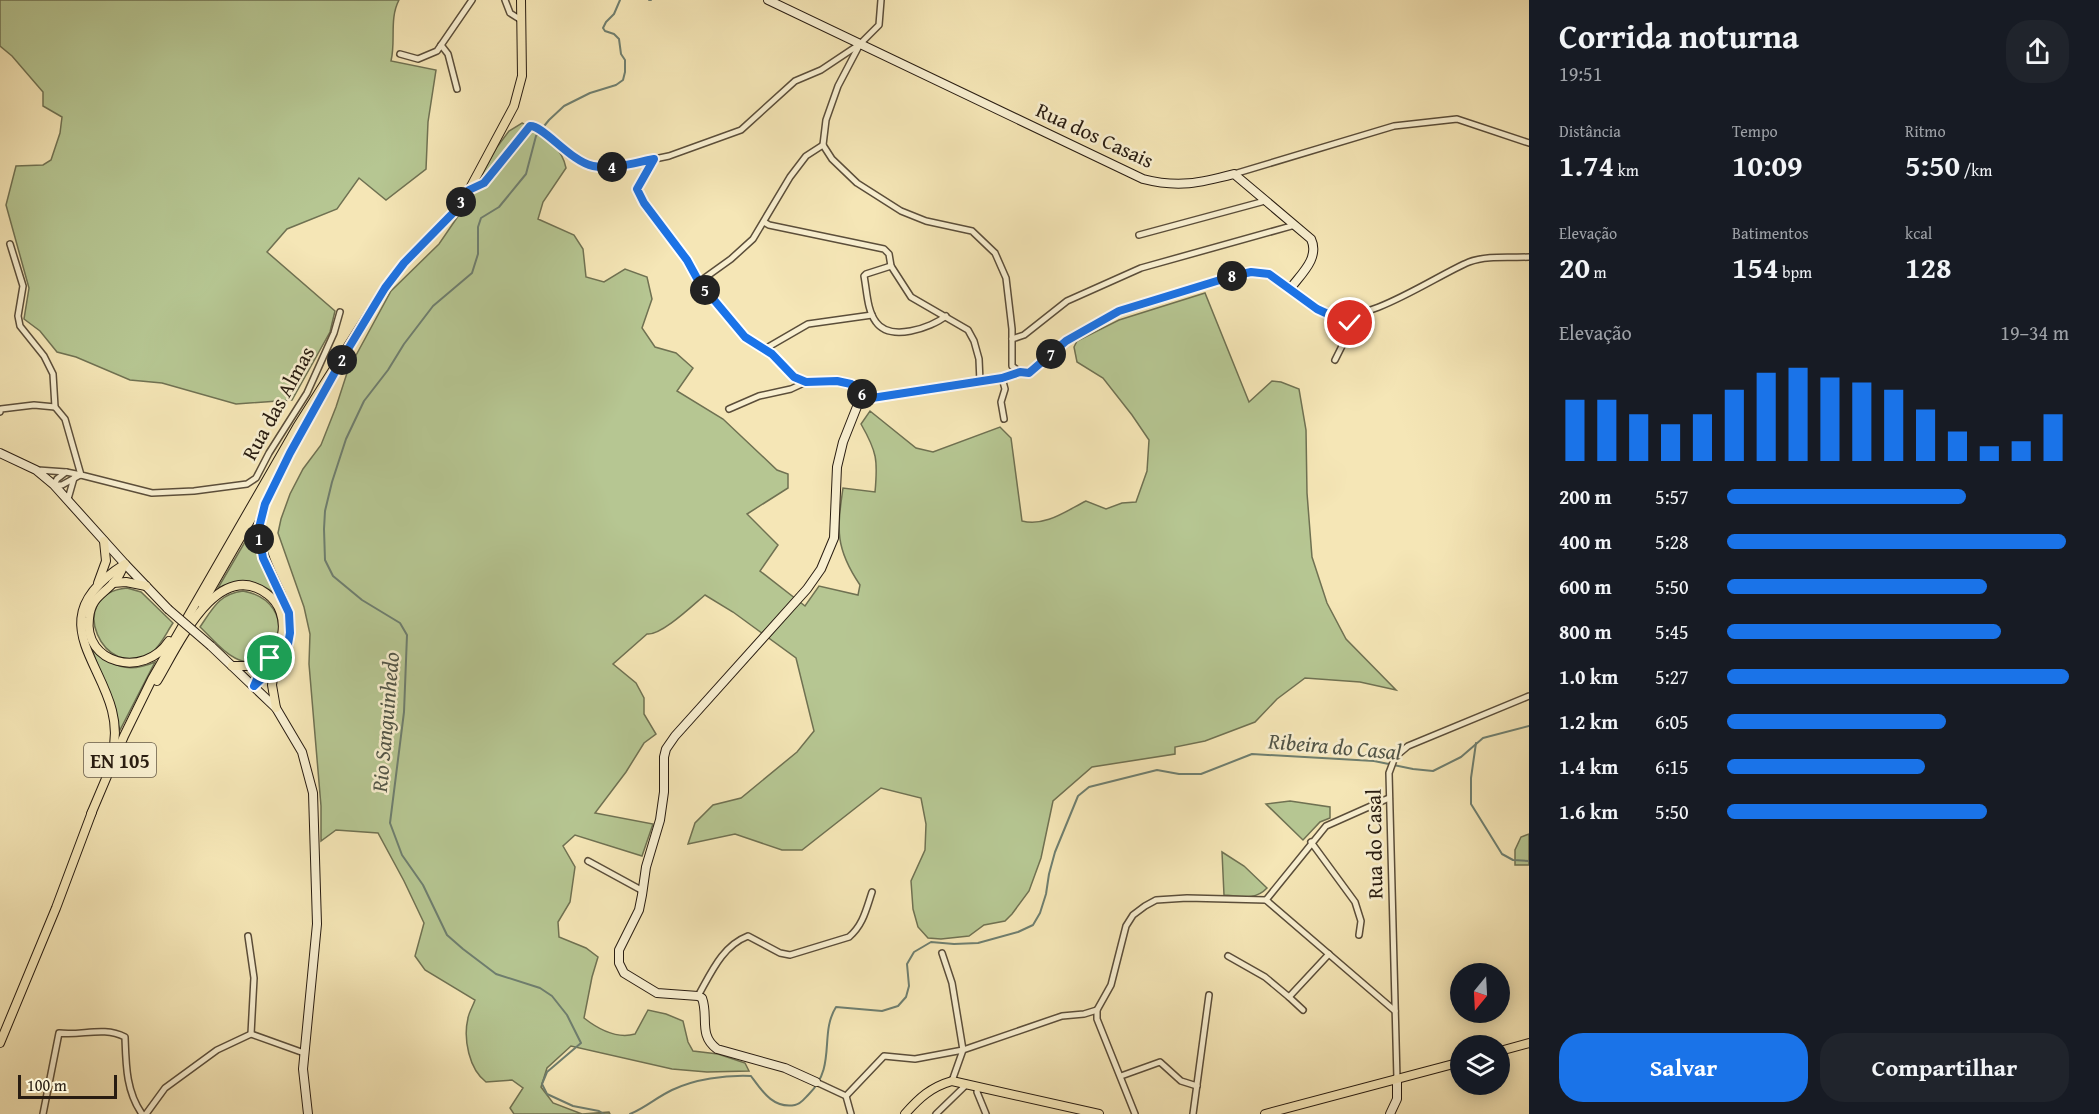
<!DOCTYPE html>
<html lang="pt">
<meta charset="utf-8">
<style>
body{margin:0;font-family:"Gentium Book Plus",serif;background:#20242c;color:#f1f3f6;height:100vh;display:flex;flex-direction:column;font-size:22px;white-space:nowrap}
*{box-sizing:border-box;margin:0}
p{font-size:20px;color:#9ea1a6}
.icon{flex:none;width:33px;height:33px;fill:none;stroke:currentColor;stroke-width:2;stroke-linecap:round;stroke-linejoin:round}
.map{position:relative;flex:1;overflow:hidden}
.details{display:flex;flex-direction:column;background:#171b24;width:570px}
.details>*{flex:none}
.needle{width:39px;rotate:198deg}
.controls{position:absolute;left:1450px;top:963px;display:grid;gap:12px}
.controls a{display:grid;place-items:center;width:60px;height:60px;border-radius:50%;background:#171b24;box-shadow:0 3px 15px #0003;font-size:30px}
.scale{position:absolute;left:18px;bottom:15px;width:99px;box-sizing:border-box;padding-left:6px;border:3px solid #281c11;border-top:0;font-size:16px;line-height:21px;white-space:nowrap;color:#281c11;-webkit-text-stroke:4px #f8efd0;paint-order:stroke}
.pin{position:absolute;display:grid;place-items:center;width:51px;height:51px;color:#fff;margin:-26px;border:3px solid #fff;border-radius:50%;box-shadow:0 2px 6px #0007}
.km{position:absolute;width:30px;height:30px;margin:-15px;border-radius:50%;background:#222;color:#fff;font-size:16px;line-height:30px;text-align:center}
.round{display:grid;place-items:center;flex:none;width:63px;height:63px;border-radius:24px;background:#20242c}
.summary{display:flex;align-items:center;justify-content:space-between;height:102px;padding:0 30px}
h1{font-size:33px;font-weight:600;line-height:45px}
.metrics{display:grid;grid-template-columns:repeat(3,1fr);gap:9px;height:102px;padding:6px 30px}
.metrics div{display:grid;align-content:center}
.metrics b{font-size:30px;font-weight:600}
.metrics small{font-size:16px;font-weight:400}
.metrics p{font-size:16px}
.chart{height:168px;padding:12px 30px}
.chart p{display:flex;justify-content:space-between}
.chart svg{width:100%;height:108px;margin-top:6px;stroke:#1a73e8;stroke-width:6}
.cta{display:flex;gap:12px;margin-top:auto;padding:12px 30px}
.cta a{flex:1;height:69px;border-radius:24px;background:#1a73e8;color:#fff;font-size:24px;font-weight:600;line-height:69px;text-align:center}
.cta a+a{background:#20242c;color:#f1f3f6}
ul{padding:0 30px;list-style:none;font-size:20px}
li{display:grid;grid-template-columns:96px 72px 1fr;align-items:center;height:45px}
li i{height:15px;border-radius:8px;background:#1a73e8}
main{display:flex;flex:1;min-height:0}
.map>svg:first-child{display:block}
.green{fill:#b6c692;stroke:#6f7152;stroke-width:1.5}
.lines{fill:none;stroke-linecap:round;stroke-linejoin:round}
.stream{stroke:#6e7e6f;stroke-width:2}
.street-casing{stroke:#5b4e3a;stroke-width:8}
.secondary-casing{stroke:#281c11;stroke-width:10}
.primary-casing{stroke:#281c11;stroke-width:10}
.street{stroke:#f8efd0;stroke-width:5}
.secondary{stroke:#f8efd0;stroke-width:8}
.primary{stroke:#f5e6b6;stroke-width:8}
.secondary-bridge-casing{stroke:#281c11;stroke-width:10;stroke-linecap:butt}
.secondary-bridge{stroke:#f8efd0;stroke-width:8}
.route-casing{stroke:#fff;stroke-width:12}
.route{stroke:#1a73e8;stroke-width:8}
.labels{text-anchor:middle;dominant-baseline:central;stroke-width:5;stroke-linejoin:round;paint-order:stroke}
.shield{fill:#f8efd0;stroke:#665b4a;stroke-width:1.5}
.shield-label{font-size:20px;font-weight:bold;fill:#281c11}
.street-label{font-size:21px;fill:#281c11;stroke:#f8efd0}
.water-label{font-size:22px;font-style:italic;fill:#515548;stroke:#f8efd0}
</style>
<main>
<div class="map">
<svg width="1529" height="1114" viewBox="0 0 1529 1114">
<rect width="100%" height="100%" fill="#f5e6b6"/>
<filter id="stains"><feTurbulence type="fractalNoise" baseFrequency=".00333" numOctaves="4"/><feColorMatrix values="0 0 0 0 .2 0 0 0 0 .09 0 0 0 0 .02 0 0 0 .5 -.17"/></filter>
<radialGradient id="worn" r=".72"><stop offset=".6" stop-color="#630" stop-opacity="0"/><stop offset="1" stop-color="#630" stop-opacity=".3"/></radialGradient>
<g class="green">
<path d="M 0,0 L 399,0 C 389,19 396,41 391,61 L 436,70 L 428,122 L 426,169 L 386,200 L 359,178 L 337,209 L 287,229 L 267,252 L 335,311 L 330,332 L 292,400 L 236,404 L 162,383 L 130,380 L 76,357 L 57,352 L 40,331 L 24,319 L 29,288 L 6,205 L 16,166 L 43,165 L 51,160 L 60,133 L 62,117 L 43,106 L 43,92 L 12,56 L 0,46 Z"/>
<path d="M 522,123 C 541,132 562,147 566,168 L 543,202 L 538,219 L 574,235 L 583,249 L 586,277 L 604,282 L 625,269 L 647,277 L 652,299 L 642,328 L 655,347 L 676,353 L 693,368 L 677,391 L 723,419 L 777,470 L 788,474 L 788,488 L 747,514 L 778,545 L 760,571 L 805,606 L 819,586 L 858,595 L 860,585 C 835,548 837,530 843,488 L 875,492 C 878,460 877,452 861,424 L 870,411 L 916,448 L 933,452 L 1000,427 L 1011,438 L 1022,521 C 1045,527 1066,511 1086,501 L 1106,509 L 1122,503 L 1136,502 L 1147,471 L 1149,440 L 1132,415 L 1103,378 L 1077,362 L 1074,347 L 1077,341 L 1119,320 L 1205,293 L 1249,402 L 1272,381 L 1281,382 L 1299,389 L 1306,430 L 1307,493 L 1312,557 L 1327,603 L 1346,639 L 1396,690 L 1360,682 L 1305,678 L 1277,699 L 1255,722 L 1205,741 L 1175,747 L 1175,754 L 1092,767 L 1053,801 L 1041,858 L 1029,891 L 1012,914 L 1005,921 L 984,925 L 969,936 L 941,939 L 928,938 L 918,927 L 913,909 L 911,881 L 925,850 L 926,824 L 921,798 L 881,788 L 802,850 L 782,850 L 735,834 L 688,844 L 695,823 L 713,805 L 741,798 L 797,752 L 814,731 L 796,658 L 733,612 L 705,595 C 693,605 661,636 647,634 L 613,664 L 636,683 L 644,698 L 644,714 L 656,734 L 644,743 L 626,772 L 595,813 L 653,824 L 642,856 L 575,835 L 563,846 L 575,867 L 570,902 L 558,922 L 559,937 L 586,948 L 598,957 L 592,977 L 584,1018 C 598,1029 617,1039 635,1034 L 648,1010 L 666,1014 L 683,1021 L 688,1042 L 693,1051 L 718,1054 L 745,1063 L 749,1071 L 707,1072 L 672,1069 L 571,1046 L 547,1068 L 541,1087 L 553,1103 L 582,1114 L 609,1112 L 610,1114 L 514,1114 L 510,1108 L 523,1088 L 512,1080 L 486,1082 C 469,1069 463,1039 468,1018 C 469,1012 473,1006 475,1000 L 425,970 L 415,956 L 424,923 L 404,881 L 378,833 L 336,830 L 321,841 L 321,806 L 309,664 L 310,634 L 304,607 L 278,533 L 281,519 L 290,494 L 303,469 L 321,445 L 336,407 L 348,370 L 391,291 L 439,244 L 465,206 L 497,147 L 509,131 Z"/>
<path d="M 256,523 C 257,552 267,570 279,596 C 256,580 244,577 218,588 Z"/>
<path d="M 127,588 L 141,592 L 173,623 C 166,633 161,646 151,653 C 104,684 63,594 127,588 Z"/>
<path d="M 243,591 C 304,602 277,680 235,658 C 222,652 211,637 200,627 C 213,608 219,594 243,591 Z"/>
<path d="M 91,646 C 112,667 127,674 155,662 L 120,730 Z"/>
<polygon points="1290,801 1330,807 1330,818 1320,822 1303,840 1266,804"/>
<polygon points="1529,834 1529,865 1515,865 1515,850 1521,837"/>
<path d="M 1222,852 L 1244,866 L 1267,888 C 1255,901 1240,896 1224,895 Z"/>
</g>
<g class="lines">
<g class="stream">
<polyline points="649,0 651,0"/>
<polyline points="1476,743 1471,778 1471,804 1502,854 1513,860 1529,861"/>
<polyline points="604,1114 599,1111 573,1106 547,1094 542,1084 547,1072 581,1043 567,1015 552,996 540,988 496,974 463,949 447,935 423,885 402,855 390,823 404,712 407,635 400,623 362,600 333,576 325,560 324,529 325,511 332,482 346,439 364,401 388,370 404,344 433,306 472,273 478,254 478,227 481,218 499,207 526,174 536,136 549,120 564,106 590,93 616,85 623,80 625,72 625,60 621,54 619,39 614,34 605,31 603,28 606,22 614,14 620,0"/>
<path d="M 630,1114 C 645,1108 657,1097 672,1090 C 695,1079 725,1075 751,1076 C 762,1091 773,1109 795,1105 C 801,1104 804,1099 809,1094 C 837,1066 819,1034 836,1007 L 882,1011 L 898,1006 L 906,997 L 909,986 L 907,964 L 914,952 L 931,942 L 954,944 L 978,943 L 1018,932 L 1033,925 L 1040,913 L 1046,894 L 1049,874 L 1055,852 L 1078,796 L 1089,787 L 1157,770 L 1179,774 L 1201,774 L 1252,754 L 1374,761 L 1413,769 L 1433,771 L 1461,757 L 1483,738 L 1529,726"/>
</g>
<defs>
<g id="street">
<polyline points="505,0 510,13 521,20"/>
<polyline points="441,45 448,54 457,89"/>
<polyline points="859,46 838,86 826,120 823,145 832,159 857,183 901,211 926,221 972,231 995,253 1006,278 1012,329 1012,366 1020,372"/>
<polyline points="400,54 418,59 437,51 472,0"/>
<polyline points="654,160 637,189 644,203 687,260 699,282 745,337 772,354 794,377 806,382 837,381 851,384 862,394"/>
<polyline points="1234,174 1394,126 1457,119 1529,143"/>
<polyline points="471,189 484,183 530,126 539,128 570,156 591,166 611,168 669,156 741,130 795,81 821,70 860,44 879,25 881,0"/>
<polyline points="764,222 769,225 884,249 889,254 891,266 911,297 968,330 974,341 979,359 980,382"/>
<polyline points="1139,235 1265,201"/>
<polyline points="10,244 23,286 18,316 20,326 44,356 53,374 55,407 65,419 81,475 152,493 194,491 247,484 256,478 269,453 307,393 334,333 340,312"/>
<path d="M 891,266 L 866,274 L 864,276 C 867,291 867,310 876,322 C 890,342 931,328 946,316"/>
<polyline points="699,282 731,259 753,239 790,177 806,156 823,145"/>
<path d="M 1290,289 C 1302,298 1314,309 1329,314 C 1365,326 1435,276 1469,262 C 1487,255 1510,258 1529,257"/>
<polyline points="1012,339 1024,335 1067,301 1141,268 1295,225"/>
<polyline points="763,350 808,324 872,315"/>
<polyline points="1335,360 1348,334 1350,317"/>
<polyline points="1002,378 1005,389 1001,402 1004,419"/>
<polyline points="729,409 759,396 791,389 806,382"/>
<polyline points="0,412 1,409 34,405 55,407"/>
<polyline points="38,470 66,472"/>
<polyline points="54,485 57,479 66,472 81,475"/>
<polyline points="54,485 62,485 80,475"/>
<polyline points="68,499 74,478"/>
<polyline points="1311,842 1355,902 1361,921 1359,935"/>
<polyline points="588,861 643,891"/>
<polyline points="1266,900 1395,1011"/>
<polyline points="248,936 254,978 251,1034"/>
<polyline points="942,953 952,983 963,1050 952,1081"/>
<polyline points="1228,956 1265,977 1289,997 1329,954"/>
<path d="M 698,996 C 711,973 722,946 748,936 L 780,953 L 790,955 L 849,937 C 863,925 866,910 872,892"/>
<polyline points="1289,997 1303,1010"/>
<polyline points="1121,1076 1160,1062 1181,1081 1197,1086"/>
<polyline points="1397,1079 1389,773 1395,757 1408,746 1529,696"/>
<polyline points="816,1082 846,1096 851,1114"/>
<polyline points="978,1087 977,1092 986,1114"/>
<polyline points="846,1096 884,1056 915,1059 963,1050 1062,1016 1084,1014 1097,1010"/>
<path d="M 43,1114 L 59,1033 C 82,1036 103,1026 125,1037 C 126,1065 126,1091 142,1114"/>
<polyline points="146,1114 165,1088 217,1050 251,1034 304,1053"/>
<polyline points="936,1114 967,1084"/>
<polyline points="1135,1114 1097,1019 1097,1010 1111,985 1126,926 1133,915 1145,906 1156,900 1187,898 1266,900 1326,826 1389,798"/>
<polyline points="1193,1114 1209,995"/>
</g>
<g id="secondary">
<path d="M 768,0 L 1143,179 C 1178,188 1200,183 1234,174 L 1311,239 C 1320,258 1301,274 1290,289 L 1269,274 L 1251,272 L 1233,276 L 1119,311 L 1066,341 L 1029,373 L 1020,372 L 1002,378 L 872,398 L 862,394 L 843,442 L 837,467 L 834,538 L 821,569 L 807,589 L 675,736 L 666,749 L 664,757 L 664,792 L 660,820 L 646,867 L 642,895 L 639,910 L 619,950 L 619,963 L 624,973 L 657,993 L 698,996 L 702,998 C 709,1017 698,1035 717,1049 L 785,1068 L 816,1082"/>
<polyline points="0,453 36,470 54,485 125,564 168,609"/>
<polyline points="211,646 276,708 302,752 313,793 317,924 303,1069 308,1114"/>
<polyline points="1390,1114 1397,1099 1397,1079"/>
</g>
<g id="primary">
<path d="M 124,565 C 121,571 119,577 115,581 C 103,595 91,597 89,618 C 83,664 144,679 169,641"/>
<polyline points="98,583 106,561 104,541"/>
<polyline points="113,583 126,582 146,586"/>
<polyline points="202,604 308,420"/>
<polyline points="232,666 249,666 264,663"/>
<polyline points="275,666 272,685 276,708"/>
<path d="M 157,681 C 177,648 217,556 267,594 C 280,603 285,620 282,635 C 280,649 270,654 263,665 C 258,672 256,679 254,686"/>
<path d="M 254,686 C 263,677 274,669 280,659 C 317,601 236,567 267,500"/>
<path d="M 112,754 C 134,676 23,628 125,564"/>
<polyline points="91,814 124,736 152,679 297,427 385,288 404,263 454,212 469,190 514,106 522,76 521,0"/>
<polyline points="0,1043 56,908 92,812"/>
<polyline points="1500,1051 1529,1043"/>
<path d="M 905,1114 C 919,1098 931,1087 952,1081 L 1099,1114"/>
<polyline points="1265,1114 1461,1062"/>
</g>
</defs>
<use href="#street" class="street-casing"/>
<use href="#secondary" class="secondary-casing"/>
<use href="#primary" class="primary-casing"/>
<use href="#street" class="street"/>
<use href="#secondary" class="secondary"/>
<use href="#primary" class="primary"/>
<defs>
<polyline id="secondary-bridge" points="168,609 211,646"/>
</defs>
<use href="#secondary-bridge" class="secondary-bridge-casing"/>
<use href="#secondary-bridge" class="secondary-bridge"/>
</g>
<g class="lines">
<defs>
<path id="route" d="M 270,658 L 264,663 L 254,686 L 279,662 L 288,644 L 290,633 L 289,613 L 263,558 L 259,536 L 260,524 L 265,504 L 290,453 L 345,354 L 385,288 L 404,263 L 454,212 L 469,190 L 484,183 L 530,126 C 543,125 571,162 593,166 C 613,170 634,163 654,159 L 637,189 L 644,203 L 687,260 L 699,282 L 745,337 L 772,354 L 794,377 L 806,382 L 837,381 L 851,384 L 862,394 L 872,398 L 1002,378 L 1020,372 L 1029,373 L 1066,341 L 1119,311 L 1233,276 L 1251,272 L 1269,274 L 1317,309 L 1330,315 L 1350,317 L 1350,323"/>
</defs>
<use href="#route" class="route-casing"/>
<use href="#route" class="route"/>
</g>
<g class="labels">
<rect class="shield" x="84" y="743" width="72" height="34" rx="4.5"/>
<g class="shield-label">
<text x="120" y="760">EN 105</text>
</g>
<g class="street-label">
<text transform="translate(1095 135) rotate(25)">Rua dos Casais</text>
<text transform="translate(278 403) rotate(-61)">Rua das Almas</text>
<text transform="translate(1374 844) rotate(-91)">Rua do Casal</text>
</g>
<g class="water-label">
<text transform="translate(385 722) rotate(-85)">Rio Sanguinhedo</text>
<text transform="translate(1335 746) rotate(5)">Ribeira do Casal</text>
</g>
</g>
<rect width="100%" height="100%" filter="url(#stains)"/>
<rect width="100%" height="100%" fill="url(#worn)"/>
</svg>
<div class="controls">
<a><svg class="needle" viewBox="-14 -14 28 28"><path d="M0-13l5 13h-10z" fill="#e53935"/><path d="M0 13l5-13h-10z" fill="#9ea1a6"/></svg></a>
<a><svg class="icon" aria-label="layers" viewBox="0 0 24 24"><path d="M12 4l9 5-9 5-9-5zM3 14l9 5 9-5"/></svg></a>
</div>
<div class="scale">100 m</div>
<div class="pin" style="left:270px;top:658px;background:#1e9e55"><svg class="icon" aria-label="arrive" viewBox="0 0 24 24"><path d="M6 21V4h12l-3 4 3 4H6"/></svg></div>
<div class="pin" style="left:1350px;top:323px;background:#d93025"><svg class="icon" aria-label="check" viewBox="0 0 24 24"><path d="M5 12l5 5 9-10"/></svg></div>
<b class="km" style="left:259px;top:539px">1</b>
<b class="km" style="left:342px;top:360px">2</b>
<b class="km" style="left:461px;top:202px">3</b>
<b class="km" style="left:612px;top:167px">4</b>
<b class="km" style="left:705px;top:290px">5</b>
<b class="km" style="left:862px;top:394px">6</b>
<b class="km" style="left:1051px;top:354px">7</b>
<b class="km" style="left:1232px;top:276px">8</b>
</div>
<section class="details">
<div class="summary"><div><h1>Corrida noturna</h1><p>19:51</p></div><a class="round"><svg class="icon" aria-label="share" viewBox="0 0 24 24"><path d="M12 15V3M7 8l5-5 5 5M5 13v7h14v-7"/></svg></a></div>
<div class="metrics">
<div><p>Distância</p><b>1.74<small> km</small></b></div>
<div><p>Tempo</p><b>10:09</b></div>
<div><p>Ritmo</p><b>5:50<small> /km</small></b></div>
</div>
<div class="metrics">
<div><p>Elevação</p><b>20<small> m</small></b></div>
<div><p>Batimentos</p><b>154<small> bpm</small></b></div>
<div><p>kcal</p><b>128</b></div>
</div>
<div class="chart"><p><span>Elevação</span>19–34 m</p>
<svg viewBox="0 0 160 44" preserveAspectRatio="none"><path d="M5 44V19M15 44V19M25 44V25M35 44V29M45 44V25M55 44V15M65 44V8M75 44V6M85 44V10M95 44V12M105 44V15M115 44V23M125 44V32M135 44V38M145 44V36M155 44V25"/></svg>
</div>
<ul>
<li><b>200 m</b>5:57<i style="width:70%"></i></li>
<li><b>400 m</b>5:28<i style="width:99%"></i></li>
<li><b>600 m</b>5:50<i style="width:76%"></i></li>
<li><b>800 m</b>5:45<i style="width:80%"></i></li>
<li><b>1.0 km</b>5:27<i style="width:100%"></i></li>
<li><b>1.2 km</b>6:05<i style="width:64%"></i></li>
<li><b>1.4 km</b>6:15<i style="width:58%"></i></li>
<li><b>1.6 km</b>5:50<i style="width:76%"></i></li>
</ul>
<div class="cta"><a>Salvar</a><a>Compartilhar</a></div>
</section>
</main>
